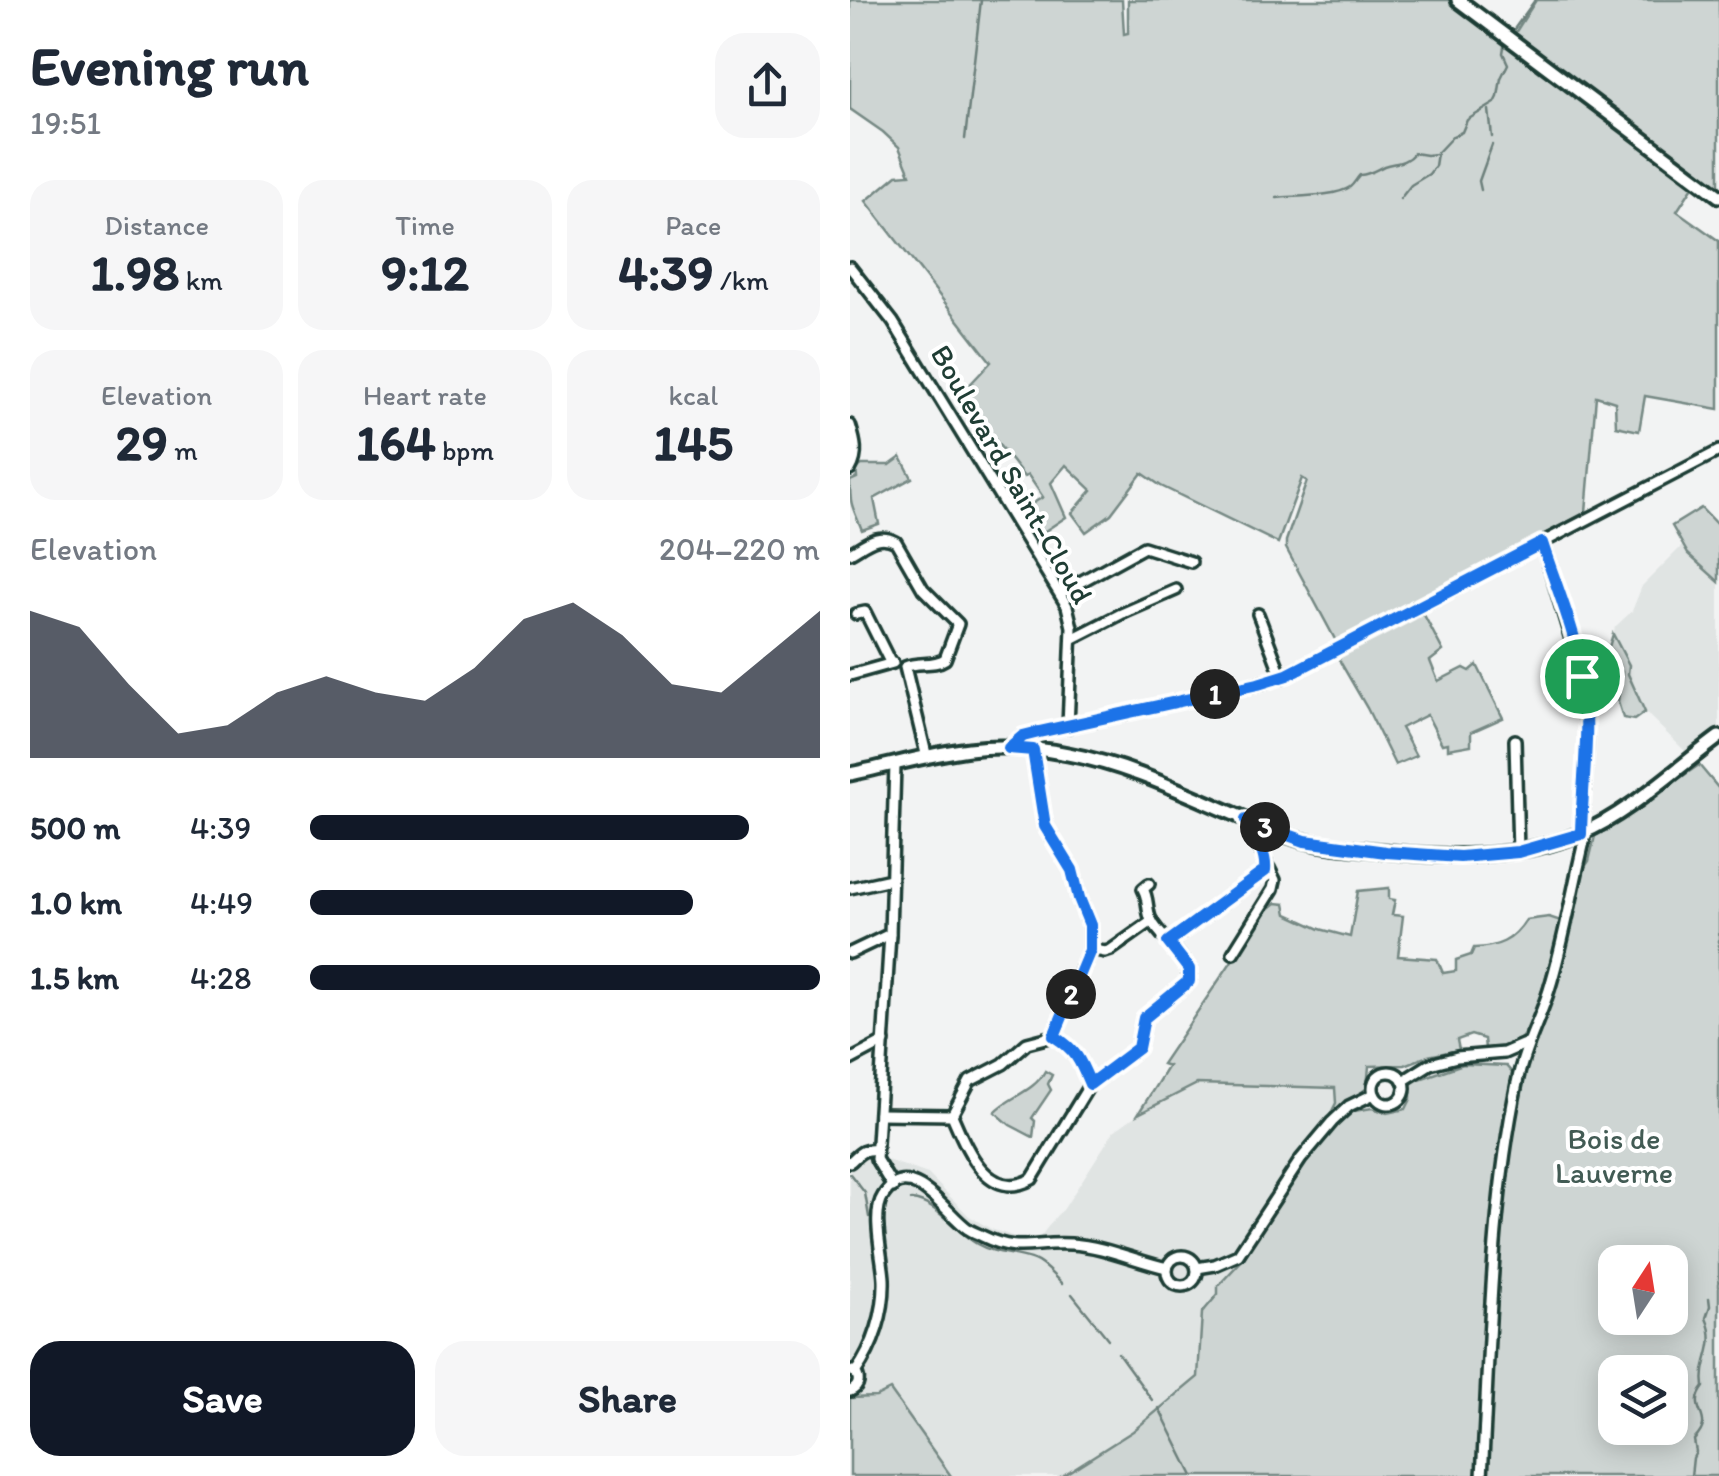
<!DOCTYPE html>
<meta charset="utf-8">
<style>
body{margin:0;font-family:Itim,sans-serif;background:#f6f6f7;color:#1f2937;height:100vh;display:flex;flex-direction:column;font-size:38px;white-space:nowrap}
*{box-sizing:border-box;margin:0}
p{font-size:32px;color:#747a83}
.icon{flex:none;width:55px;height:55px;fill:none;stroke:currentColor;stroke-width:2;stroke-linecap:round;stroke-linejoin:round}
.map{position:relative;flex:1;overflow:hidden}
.details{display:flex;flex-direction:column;background:#fff;width:850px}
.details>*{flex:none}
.needle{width:65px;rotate:12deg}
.controls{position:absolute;left:748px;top:1245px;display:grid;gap:20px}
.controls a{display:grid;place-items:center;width:90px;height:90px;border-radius:20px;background:#fff;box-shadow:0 5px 25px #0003;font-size:50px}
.pin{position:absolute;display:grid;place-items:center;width:85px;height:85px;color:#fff;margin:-42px;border:5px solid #fff;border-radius:50%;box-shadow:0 2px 10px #0007}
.km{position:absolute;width:50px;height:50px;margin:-25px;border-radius:50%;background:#222;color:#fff;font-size:28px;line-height:50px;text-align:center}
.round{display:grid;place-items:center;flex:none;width:105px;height:105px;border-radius:30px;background:#f6f6f7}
.overview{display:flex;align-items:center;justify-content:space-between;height:170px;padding:0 30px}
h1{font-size:55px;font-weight:800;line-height:75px}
.stats{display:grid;grid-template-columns:repeat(3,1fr);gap:15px;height:170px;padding:10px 30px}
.stats div{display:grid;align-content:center;border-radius:25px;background:#f6f6f7;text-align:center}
.stats b{font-size:50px;font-weight:800}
.stats small{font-size:28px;font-weight:400}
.stats p{font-size:28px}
.chart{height:280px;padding:20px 30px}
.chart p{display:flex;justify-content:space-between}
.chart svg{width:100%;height:180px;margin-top:10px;fill:#111827;opacity:.7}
.cta{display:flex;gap:20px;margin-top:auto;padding:20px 30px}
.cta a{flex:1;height:115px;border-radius:30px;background:#111827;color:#fff;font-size:40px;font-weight:800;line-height:115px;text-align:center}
.cta a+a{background:#f6f6f7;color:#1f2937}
ul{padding:0 30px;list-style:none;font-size:32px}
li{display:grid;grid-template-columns:160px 120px 1fr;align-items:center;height:75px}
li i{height:25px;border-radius:12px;background:#111827}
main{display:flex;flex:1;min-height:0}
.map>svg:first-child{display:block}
.built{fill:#e0e4e3}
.green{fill:#ced5d3;stroke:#768984;stroke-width:2.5;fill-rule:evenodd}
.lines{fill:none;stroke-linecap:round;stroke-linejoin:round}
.stream{stroke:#6d807b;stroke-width:2.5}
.minor-casing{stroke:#1f3d34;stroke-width:16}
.major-casing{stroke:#1f3d34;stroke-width:19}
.minor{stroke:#fff;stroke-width:9}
.major{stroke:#fff;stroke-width:11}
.route-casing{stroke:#fff;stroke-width:20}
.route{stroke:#1a73e8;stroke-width:12}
.labels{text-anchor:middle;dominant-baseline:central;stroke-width:8;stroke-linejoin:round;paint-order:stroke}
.street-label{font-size:30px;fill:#1f3d34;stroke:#fff}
.park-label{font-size:30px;fill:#425b54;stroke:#fff}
</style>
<main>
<section class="details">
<div class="overview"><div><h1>Evening run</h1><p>19:51</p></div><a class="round"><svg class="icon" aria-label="share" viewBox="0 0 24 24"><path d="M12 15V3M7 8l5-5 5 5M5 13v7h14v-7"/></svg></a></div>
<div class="stats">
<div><p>Distance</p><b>1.98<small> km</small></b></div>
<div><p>Time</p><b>9:12</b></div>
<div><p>Pace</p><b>4:39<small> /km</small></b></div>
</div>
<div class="stats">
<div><p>Elevation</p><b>29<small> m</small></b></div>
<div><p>Heart rate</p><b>164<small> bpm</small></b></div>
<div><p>kcal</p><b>145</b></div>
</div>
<div class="chart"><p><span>Elevation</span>204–220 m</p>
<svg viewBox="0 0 160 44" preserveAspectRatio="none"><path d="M0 44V8L10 12L20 26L30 38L40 36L50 28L60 24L70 28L80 30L90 22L100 10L110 6L120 14L130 26L140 28L150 18L160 8V44z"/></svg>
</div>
<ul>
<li><b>500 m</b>4:39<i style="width:86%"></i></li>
<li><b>1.0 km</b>4:49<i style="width:75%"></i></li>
<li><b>1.5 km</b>4:28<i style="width:100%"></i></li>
</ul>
<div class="cta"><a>Save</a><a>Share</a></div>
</section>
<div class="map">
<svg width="869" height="1476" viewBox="0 0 869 1476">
<rect width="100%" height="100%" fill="#f2f3f3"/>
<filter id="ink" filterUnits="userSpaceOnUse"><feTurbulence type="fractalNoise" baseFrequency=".01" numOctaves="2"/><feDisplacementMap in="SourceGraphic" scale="20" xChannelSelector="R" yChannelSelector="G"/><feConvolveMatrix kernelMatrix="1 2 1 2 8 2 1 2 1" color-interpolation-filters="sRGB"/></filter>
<g filter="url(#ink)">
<g class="built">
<polygon points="833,545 838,554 869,582 869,729 837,753 795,712 778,674 779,665 763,634 765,627 782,611 792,586"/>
<polygon points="347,1084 486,1088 486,1103 456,1159 407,1234 394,1258 381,1271 368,1294 352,1313 348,1377 283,1431 212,1476 101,1476 40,1391 26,1397 0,1398 0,1166 8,1159 31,1158 78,1174 119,1216 141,1229 165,1237 190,1237 207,1215 213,1210 264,1131 288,1114"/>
</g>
<g class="green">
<polygon points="0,0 272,0 274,34 278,33 278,0 600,0 844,185 827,211 869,241 869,409 795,396 789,431 766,426 765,402 746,396 736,512 487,643 436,548 436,541 457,481 452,478 428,543 311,486 292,473 261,514 236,532 222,513 242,490 216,465 201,483 216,517 183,539 165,514 193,497 178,475 174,477 110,395 141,362 16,201 47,175 60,174 49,147 33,132 0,109"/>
<polygon points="686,0 869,0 869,188 665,33"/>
<path d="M 51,457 L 62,478 L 24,499 L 29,524 L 12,530 C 3,507 0,508 0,481 L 7,478 L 6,469 L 12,465 L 40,465 Z"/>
<polygon points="851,508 869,527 869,582 838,554 822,526"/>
<polygon points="573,613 593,651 580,661 588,681 614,668 620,671 627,665 653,718 621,732 621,745 598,749 598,743 592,744 577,715 551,728 566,756 545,765 517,708 488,658"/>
<polygon points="763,634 779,665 778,674 795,712 784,720 773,718 768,702 772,672 759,647"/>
<path d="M 849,765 L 869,789 L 869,1476 L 635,1476 L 657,1161 L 676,1066 L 709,970 L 732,871 L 739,861 L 745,836 ZM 765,1262 L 820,1262 L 820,1318 L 765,1318 ZM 765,1372 L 820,1372 L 820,1428 L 765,1428 Z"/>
<path d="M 539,888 L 539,899 L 545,900 L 542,915 L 553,916 L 548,956 L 587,959 L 593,973 L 606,971 L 606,960 L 621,955 L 624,948 C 648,947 663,941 676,920 L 699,917 L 711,921 C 703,949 688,1017 672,1037 C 664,1047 648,1048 635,1049 L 634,1039 L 621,1035 L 607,1040 L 609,1050 L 578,1056 L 555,1065 L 519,1066 L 517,1088 L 479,1117 L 486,1103 L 485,1088 L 347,1084 L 288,1114 L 318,1066 L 312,1064 L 415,912 L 426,903 L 435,904 L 437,914 L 470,929 L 500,937 L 508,891 Z"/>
<polygon points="613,1064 656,1066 664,1075 650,1156 640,1281 628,1476 212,1476 283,1431 348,1377 352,1313 368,1294 368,1286 394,1258 407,1234 456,1159 483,1129 504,1111 522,1108 537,1113 556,1109 561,1099 561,1082"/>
<path d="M 195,1071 L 202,1075 L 198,1084 L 201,1090 L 182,1118 L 185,1121 L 183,1137 L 160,1125 L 145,1112 C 160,1096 184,1092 195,1071 Z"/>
<polygon points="40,1390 101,1476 0,1476 0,1398 26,1397"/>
</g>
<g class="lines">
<g class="stream">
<polyline points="662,32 685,0"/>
<polyline points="639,110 642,137"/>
<polyline points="115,139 131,0"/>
<polyline points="631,190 629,181 642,145"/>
<path d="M 427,198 C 446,196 485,197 500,187 C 504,184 506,179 510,175 C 521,174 525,170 534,166 C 546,162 555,164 564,153 L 576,155 L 586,154"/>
<polyline points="550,199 561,185 579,174 585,166 587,153 603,136 612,132 617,120 645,103 648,97 651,78 658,64 653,53 655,41"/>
<polyline points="0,1174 15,1193 19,1217"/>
<path d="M 61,1200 C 87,1202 104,1231 127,1244 C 144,1254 163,1253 181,1259 C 193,1263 203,1275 212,1284"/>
<polyline points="222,1294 258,1339"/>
<polyline points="268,1353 302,1400"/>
<polyline points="309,1408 343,1476"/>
<path d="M 841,1476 L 843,1458 L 846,1452 L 844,1440 C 868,1416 835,1411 854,1387 C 850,1359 869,1347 856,1318 L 860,1306 L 859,1298"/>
</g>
<defs>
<g id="minor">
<polyline points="0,267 43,322 217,606 222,627 218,727"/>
<path d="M 0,425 C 5,441 9,455 0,470"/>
<path d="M 0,553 C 16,544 28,532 46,542 L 73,589 L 108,624 L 95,659 C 83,667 68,661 55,667 L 77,758"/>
<polyline points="210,593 294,547 341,562"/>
<polyline points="6,614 15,612 40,662"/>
<polyline points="408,614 432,677"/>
<polyline points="222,639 271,614 326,590"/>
<polyline points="0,675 43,663"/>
<polyline points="665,740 668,852"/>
<polyline points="159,748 173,736 408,684 437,675 869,451"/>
<polyline points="0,888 41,879"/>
<polyline points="319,942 415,871 416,862 396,820"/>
<polyline points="240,949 255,952 261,950 302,921"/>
<polyline points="0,953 40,934"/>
<polyline points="383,953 423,889 425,880 419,868 416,867"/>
<path d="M 204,1036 C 226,1050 230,1060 240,1084"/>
<polyline points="0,1060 34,1042"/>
<circle cx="539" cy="1088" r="16"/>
<polyline points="553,1081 580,1064 607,1057 654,1053 677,1043"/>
<path d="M 29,1114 L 102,1115 C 116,1147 137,1203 182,1179 L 240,1084 L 288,1048 L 294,1018 L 339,981 C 340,955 312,941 301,920 C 296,909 299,899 293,889 L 299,884"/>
<polyline points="102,1115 120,1081 153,1064 177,1043 204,1036 240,949 240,925 229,898 222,870 195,826 183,750"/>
<path d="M 0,1162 C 9,1154 13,1148 26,1150"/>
<polyline points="43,1187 26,1159 40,934 45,765"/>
<circle cx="332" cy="1271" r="15"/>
<polyline points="347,1268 365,1265 388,1255 451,1159 482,1122 499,1106 524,1094"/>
<path d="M 5,1373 C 24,1346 35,1312 34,1279 C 33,1258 21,1214 33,1196 C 60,1155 96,1214 118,1229 C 122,1232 127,1233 132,1236 C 171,1255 184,1241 221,1244 C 254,1246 286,1261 317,1268"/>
<path d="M 0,1391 C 10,1387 11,1377 3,1371"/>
<path d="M 632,1476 C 640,1345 640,1212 667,1083 C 673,1050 689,1022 699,990 C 714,942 722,891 734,842 L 731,824 L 737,741 L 732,676 L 692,543"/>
</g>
<g id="major">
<polyline points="608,0 869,196"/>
<path d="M 0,774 C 39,766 79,754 119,749 C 151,745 187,748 218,754 C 295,768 366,810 439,836 C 463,845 489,847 514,849 C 589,858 661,862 732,833 C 777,815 828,767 869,737"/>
</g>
</defs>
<use href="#minor" class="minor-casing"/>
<use href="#major" class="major-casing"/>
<use href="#minor" class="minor"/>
<use href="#major" class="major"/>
</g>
</g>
<g class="lines" filter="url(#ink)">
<defs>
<path id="route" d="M 692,543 C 706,586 726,633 733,678 C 741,730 732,781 731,834 L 668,852 L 610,857 L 536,852 L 455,841 L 396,820 C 404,835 417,853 415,871 L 318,942 L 339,969 L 339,981 L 294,1018 L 288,1048 L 240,1084 C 230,1060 226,1050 204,1036 L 240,950 L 240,925 L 229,898 L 222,870 L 195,826 L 183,750 L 159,748 L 173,736 L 189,732 L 408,684 L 437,675 Z"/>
</defs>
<use href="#route" class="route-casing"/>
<use href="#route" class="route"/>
</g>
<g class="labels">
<g class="street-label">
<text transform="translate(162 474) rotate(60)">Boulevard Saint-Cloud</text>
</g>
<g class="park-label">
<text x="764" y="1138">Bois de<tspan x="764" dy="34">Lauverne</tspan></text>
</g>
</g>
</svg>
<div class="controls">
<a><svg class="needle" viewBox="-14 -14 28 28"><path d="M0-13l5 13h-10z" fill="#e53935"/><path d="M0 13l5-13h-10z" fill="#747a83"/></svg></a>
<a><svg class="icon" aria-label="layers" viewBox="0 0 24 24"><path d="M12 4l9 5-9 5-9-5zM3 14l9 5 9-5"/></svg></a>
</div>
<div class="pin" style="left:732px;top:676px;background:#1e9e55"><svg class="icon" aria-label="arrive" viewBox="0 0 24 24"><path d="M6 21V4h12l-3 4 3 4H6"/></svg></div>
<b class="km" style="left:365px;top:694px">1</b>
<b class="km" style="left:221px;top:994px">2</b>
<b class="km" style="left:415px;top:827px">3</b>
</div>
</main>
